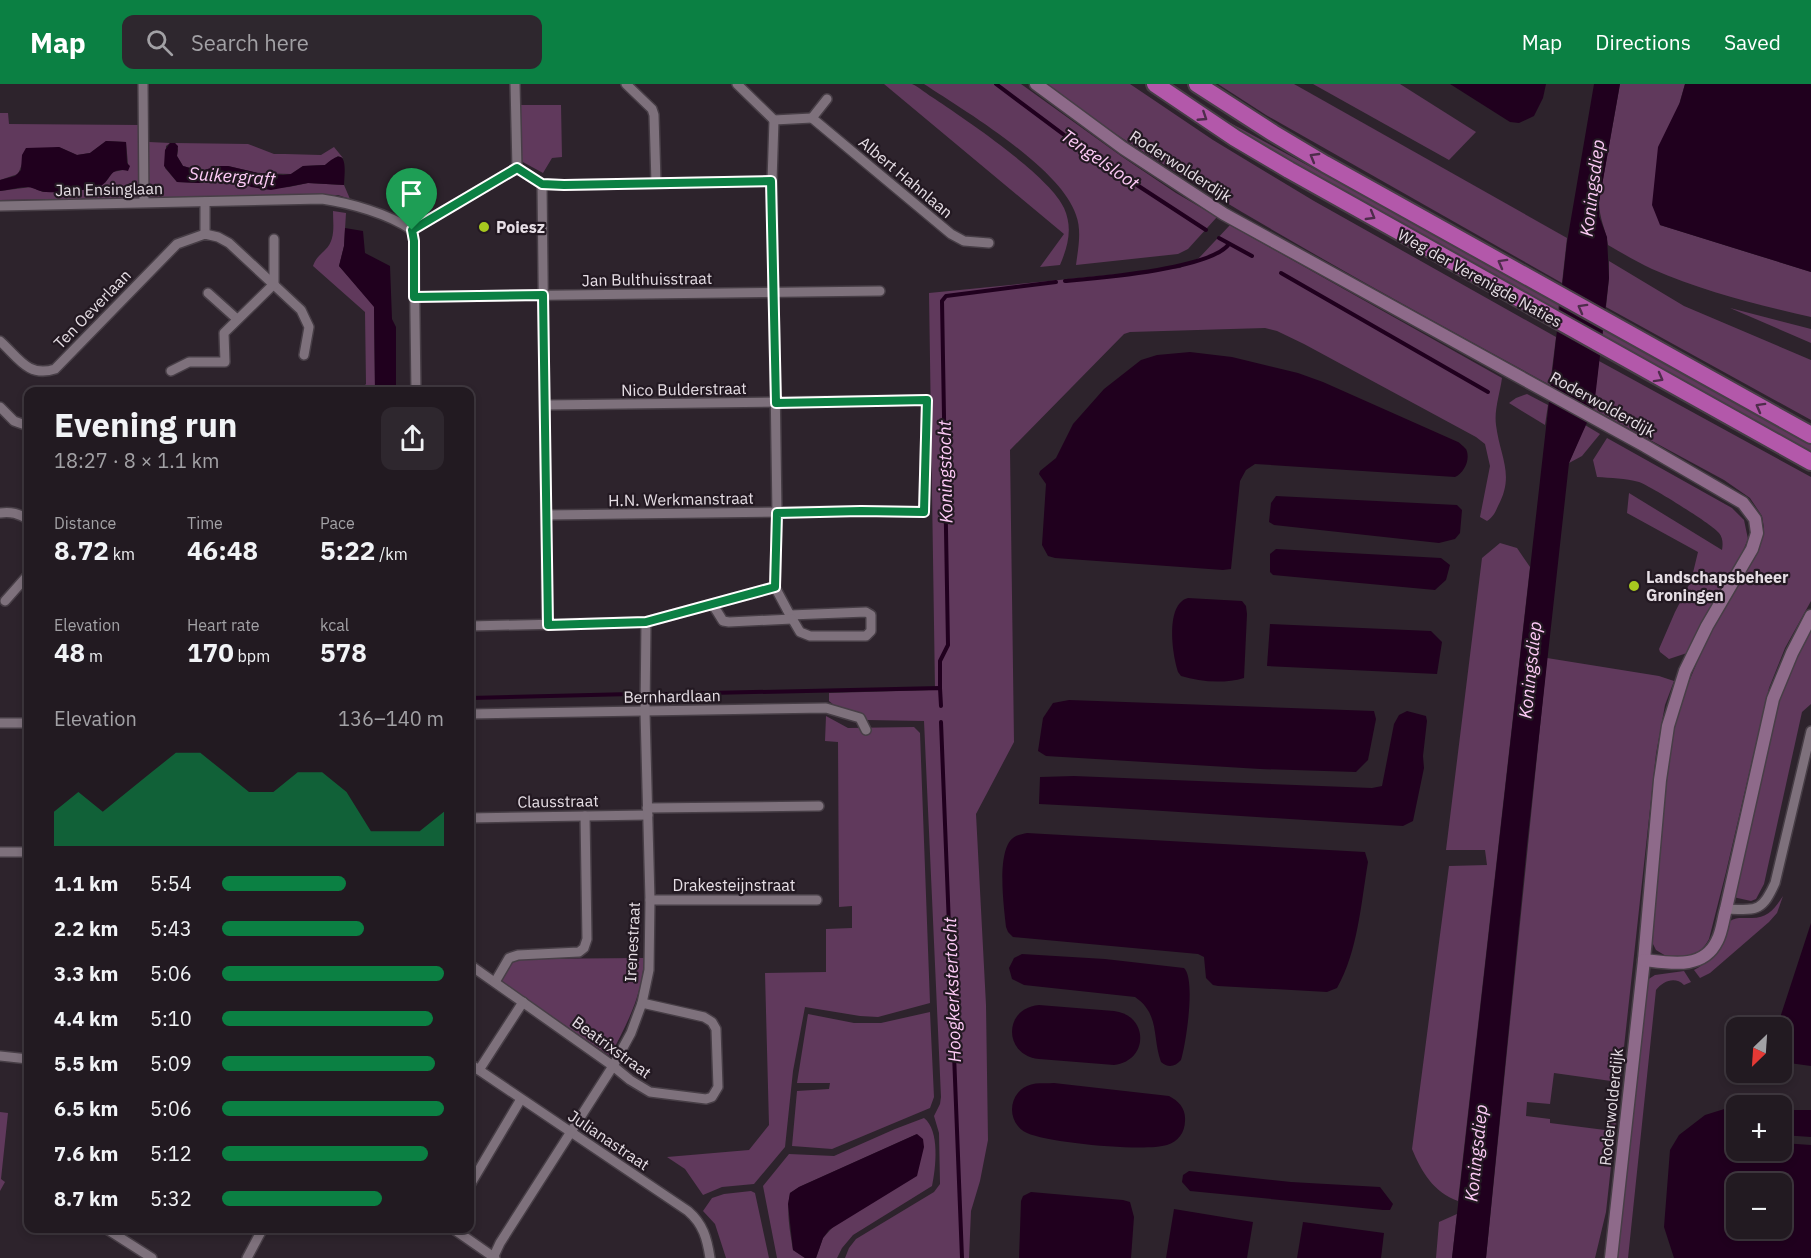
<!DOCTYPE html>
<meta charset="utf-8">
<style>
body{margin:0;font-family:"IBM Plex Sans",sans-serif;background:#2e272e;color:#f1f3f6;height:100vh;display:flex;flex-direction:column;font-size:22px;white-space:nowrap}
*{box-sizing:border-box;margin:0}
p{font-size:20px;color:#a2a1a5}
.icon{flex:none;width:33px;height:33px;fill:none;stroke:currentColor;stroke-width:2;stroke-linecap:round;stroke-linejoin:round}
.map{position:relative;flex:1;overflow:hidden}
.details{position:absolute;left:24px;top:303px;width:450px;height:846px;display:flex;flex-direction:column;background:#221a21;border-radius:12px;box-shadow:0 3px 9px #0003,0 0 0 2px #3f383f}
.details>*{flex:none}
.needle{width:39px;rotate:205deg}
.fabs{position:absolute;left:1726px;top:933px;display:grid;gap:12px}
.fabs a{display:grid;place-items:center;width:66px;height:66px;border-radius:12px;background:#221a21;box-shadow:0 3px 9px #0003,0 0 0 2px #3f383f;font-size:30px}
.pin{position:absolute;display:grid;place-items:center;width:51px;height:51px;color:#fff;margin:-62px -26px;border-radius:50% 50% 50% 0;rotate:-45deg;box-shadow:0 0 6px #0007}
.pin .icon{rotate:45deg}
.round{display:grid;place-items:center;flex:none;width:63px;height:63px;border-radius:12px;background:#2e272e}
.overview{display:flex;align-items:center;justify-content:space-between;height:102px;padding:0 30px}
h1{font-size:33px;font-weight:700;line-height:45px}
.metrics{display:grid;grid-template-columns:repeat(3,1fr);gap:9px;height:102px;padding:6px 30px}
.metrics div{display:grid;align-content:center}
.metrics b{font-size:26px;font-weight:700}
.metrics small{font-size:16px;font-weight:400}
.metrics p{font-size:16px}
.chart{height:168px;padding:12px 30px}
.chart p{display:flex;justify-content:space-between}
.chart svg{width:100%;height:108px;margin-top:6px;fill:#0b8043;opacity:.7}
ul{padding:0 30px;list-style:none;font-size:20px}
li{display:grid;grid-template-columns:96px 72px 1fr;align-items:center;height:45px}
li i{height:15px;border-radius:8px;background:#0b8043}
header{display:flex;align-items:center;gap:36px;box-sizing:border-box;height:84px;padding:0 30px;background:#0b8043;color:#fff}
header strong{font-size:28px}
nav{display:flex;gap:33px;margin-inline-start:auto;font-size:21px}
.search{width:420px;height:54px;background:#2e272e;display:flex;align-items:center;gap:15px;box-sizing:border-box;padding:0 21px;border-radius:12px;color:#a2a1a5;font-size:22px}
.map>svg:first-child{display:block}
.green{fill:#60395c;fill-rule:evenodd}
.water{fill:#20001e;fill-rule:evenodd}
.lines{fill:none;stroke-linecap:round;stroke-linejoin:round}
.stream{stroke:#20001e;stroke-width:4}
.street-casing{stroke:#473e46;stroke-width:12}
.secondary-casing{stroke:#473e46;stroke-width:15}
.highway-casing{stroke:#473e46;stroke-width:20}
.street{stroke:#7e717c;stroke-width:9}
.secondary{stroke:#8e6a8a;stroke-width:12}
.highway{stroke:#b358aa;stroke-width:16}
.oneway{stroke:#4e2c4b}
.route-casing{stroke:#fff;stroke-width:12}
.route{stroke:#0b8043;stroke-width:8}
.poi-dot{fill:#a7c81f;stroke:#231922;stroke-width:2}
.labels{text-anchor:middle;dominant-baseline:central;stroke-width:4.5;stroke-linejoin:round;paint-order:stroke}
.street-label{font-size:16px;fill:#e6dee5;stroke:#231922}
.poi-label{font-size:16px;font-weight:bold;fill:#e6dee5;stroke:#231922;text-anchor:start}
.water-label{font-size:18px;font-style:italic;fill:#fecbf7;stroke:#231922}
</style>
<header>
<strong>Map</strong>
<div class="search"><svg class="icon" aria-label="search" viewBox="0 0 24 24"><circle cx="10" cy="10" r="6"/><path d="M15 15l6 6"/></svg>Search here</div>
<nav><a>Map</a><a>Directions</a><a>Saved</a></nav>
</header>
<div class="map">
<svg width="1811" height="1174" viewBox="0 0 1811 1174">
<rect width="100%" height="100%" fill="#2d232c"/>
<g class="green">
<path d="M 884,0 C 892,0 904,0 912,0 C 919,3 928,11 935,15 C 966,36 1050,92 1064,124 C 1073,144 1068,162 1060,181 L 1040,183 L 1064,150 Z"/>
<path d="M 924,0 L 1021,0 L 1121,72 L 1176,109 L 1217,133 L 1188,165 L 1178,170 L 1076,181 C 1078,165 1082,147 1076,131 C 1061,84 965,27 924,0 Z"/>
<path d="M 1045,0 L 1130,0 L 1213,56 L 1314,117 L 1556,253 L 1550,301 C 1437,239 1323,177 1212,110 C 1155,75 1098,41 1045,0 Z"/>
<polygon points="1218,0 1294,0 1567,154 1562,199 1266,31"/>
<polygon points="1313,0 1400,0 1476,48 1449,76"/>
<path d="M 1620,0 L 1685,0 L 1680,17 L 1660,141 L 1811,188 L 1811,233 C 1757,221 1703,207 1652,185 C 1637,178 1622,169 1608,161 C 1606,146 1599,134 1599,118 Z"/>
<polygon points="521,21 561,21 562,73 552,74 543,89 521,77"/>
<polygon points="0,29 8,29 9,40 141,41 141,83 138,114 0,116 0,107 31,103 43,108 58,108 105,99 113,88 123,86 128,80 126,58 106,57 90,69 77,71 59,63 22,71 22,80 18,90 0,96"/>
<polygon points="1225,36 1559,219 1558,230 1251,55"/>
<polygon points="149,58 170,59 166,62 165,84 177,98 199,99 224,93 232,94 261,105 289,103 308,99 344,101 350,115 338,111 149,114"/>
<polygon points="175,59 248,60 274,70 285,70 321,71 334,63 343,74 338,72 325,81 303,82 291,90 258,89 228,82 218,82 201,87 183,82 177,72 178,66"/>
<path d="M 333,127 L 346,129 L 344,162 L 339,182 L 374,222 L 375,307 L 359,307 L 366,300 L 365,228 L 313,182 C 316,174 319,172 325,166 C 336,156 333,140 333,127 Z"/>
<path d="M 1230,141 L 1502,294 C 1500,309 1494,326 1496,341 C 1500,373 1515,391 1498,422 C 1495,429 1493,433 1487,437 L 1480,433 L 1490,382 L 1485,360 L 1476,353 L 1304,260 L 1277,247 L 1265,244 L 1130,248 L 1124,250 L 1010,366 L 1014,658 L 976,730 L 986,921 L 988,1056 L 980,1097 L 971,1127 L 969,1174 L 845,1174 L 849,1164 L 856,1155 L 934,1108 L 940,1100 L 939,1049 L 934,1032 L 940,1020 L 941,1013 L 924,637 L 867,636 L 850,634 L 829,617 L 829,609 L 935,606 L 929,209 L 1180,184 L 1199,174 Z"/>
<polygon points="1609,177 1684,222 1811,276 1811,336 1606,223 1609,194"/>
<polygon points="1730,224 1811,245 1811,259"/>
<polygon points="1603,244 1811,360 1811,371 1602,255"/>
<path d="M 1599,277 L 1811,393 L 1811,517 L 1785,564 L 1769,604 L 1726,788 L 1709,855 C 1699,873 1689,872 1671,875 L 1656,866 L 1649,852 L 1668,679 L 1679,622 L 1707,554 L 1760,460 L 1764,444 L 1762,432 L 1750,414 L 1724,396 L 1593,325 Z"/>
<polygon points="1527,310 1548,321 1545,341 1509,319 1516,314"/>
<polygon points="1585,341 1600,350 1582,372 1569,379"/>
<path d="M 1607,354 L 1732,424 L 1744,436 L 1748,455 L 1739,476 L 1706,530 L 1687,569 L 1669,575 L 1660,568 L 1659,565 L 1675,528 L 1691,497 L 1698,468 L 1627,429 L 1629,409 L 1722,466 C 1723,460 1723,454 1719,449 C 1712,440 1650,402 1639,398 C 1625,394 1611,394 1597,393 L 1593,376 Z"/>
<path d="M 1500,459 L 1517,464 L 1530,483 L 1458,1117 C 1434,1109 1421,1087 1412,1065 L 1449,782 L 1487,781 L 1485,766 L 1446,766 L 1482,474 Z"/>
<polygon points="1811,544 1811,620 1802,628 1764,800 1756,815 1751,817 1733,813 1781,608 1789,587"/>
<path d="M 1547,574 L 1659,592 L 1674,597 L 1665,621 L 1656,670 L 1606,1128 L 1595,1174 L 1486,1174 ZM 1554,989 L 1611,997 L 1605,1046 L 1550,1039 L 1550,1035 L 1526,1032 L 1527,1018 L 1550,1020 Z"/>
<polygon points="826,632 848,644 914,643 920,649 930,919 878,933 860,932 805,923 793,987 785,1063 754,1100 722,1103 703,1111 685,1085 667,1073 749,1066 769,1041 765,889 826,888 826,845 852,844 852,822 839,823 838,658 825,657"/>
<path d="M 1783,812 L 1777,829 L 1769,838 L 1710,889 L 1700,894 L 1694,886 C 1721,873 1715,846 1730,837 C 1736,833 1742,834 1749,834 C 1767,835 1774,826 1783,812 Z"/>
<path d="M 644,874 C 643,910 627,940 610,972 L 500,897 L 515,875 Z"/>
<path d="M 1684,887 L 1691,898 L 1684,901 C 1675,892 1663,897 1656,906 L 1628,1174 L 1615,1174 L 1644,898 L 1655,891 Z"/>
<polygon points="930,928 934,1013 930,1024 832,1065 792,1062 797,1007 829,1005 830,999 797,999 808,930 854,939 881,939"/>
<polygon points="0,1028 8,1029 1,1095 5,1098 0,1107"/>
<path d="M 924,1034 C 940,1046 936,1084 932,1102 L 853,1151 L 842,1164 L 837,1174 L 816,1174 L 823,1154 L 917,1050 L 799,1103 L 790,1109 C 786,1128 790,1147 793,1166 L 805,1174 L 777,1174 L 763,1102 L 789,1070 L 834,1072 L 895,1045 Z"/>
<polygon points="751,1107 755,1109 769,1174 726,1174 715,1140 703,1127 712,1114 724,1110"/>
<polygon points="1457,1130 1452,1174 1436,1174 1439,1138"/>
</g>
<g class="water">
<polygon points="1450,0 1546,0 1543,14 1534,32 1519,39 1510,38"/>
<polygon points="1594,0 1620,0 1599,118 1599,132 1607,153 1609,194 1594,323 1569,379 1527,761 1486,1174 1452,1174 1567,158"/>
<polygon points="1685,0 1811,0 1811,188 1660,141 1652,121 1658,63 1680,18"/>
<path d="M 106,57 L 126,58 L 127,79 L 130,82 L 128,87 C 106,81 112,102 94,104 C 79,107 62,109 46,108 C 40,108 35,104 28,103 C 19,103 9,106 0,107 L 0,96 L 15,92 L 21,86 L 22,71 L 26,64 L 59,63 L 77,71 L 90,69 Z"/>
<path d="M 170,59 L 175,59 L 178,62 L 177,72 L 183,82 L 201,87 L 218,82 L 228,82 L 258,89 L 283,91 L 291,90 L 303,82 L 325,81 C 348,60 345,83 344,101 L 308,99 L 271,106 L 251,103 L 232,94 L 224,93 L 199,99 L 177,98 L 164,82 L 165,66 Z"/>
<polygon points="345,144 363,147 365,169 390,182 392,235 396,243 396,307 375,307 374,223 339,182 344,162"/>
<path d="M 1190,268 L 1232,273 L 1298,289 L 1323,298 L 1458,358 C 1459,358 1465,364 1466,365 C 1471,375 1464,389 1455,393 L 1255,380 L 1246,386 L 1240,397 L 1231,485 L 1223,486 L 1055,474 L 1048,472 L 1042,461 L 1046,400 L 1039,390 L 1040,387 L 1056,374 L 1073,340 L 1104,305 L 1141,276 L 1157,271 Z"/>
<polygon points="1276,412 1457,421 1462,426 1460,449 1455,455 1439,459 1274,441 1269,438 1271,419"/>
<polygon points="1276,465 1441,474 1450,481 1446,496 1435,506 1273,491 1270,488 1270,470"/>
<path d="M 1188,514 L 1242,517 L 1246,522 L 1247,530 L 1244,594 C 1224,600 1200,598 1181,592 L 1178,588 C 1172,570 1165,520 1188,514 Z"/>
<polygon points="1270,540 1431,547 1442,558 1437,590 1267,582"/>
<polygon points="1069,616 1374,627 1376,635 1368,676 1356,688 1260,685 1046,672 1038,667 1043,634 1053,619"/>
<path d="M 1407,627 L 1426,632 L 1427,637 L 1423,672 L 1424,684 L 1413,737 L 1403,742 C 1281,735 1160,726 1039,720 L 1040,693 L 1074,692 L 1372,704 L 1382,702 L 1394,640 L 1399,631 Z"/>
<path d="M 1027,749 L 1365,768 L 1368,778 C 1361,819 1358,867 1337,904 L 1327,908 L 1218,902 L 1213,901 L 1206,894 L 1204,873 L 1198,870 L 1013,853 L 1008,848 L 1006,843 C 1004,824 996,767 1013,754 C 1016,751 1023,750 1027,749 Z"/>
<polygon points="1811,839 1811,982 1782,978 1782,944 1777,943"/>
<path d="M 1022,870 L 1105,875 L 1184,884 C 1196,895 1186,960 1181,976 C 1175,983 1168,984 1161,978 C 1152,953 1160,930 1135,913 L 1024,901 L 1012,895 L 1009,884 L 1014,874 Z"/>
<path d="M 1039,921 L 1114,927 C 1149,931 1149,977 1114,981 L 1039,975 C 1003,971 1003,924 1039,921 Z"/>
<path d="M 1054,999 L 1169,1012 C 1179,1017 1186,1025 1185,1037 C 1185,1048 1178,1058 1167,1061 C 1145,1068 1049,1059 1027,1049 C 1007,1040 1007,1011 1027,1002 C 1035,998 1045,1000 1054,999 Z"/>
<path d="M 1763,1015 L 1780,1021 L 1737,1022 L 1737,1066 L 1782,1066 L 1782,1059 L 1811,1061 L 1811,1174 L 1674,1174 L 1664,1143 L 1670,1066 L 1679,1051 L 1705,1031 L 1750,1017 ZM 1737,1100 L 1782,1100 L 1782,1144 L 1737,1144 Z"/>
<polygon points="1782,1022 1793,1026 1811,1026 1811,1053 1782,1051"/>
<polygon points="917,1050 923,1055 924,1063 917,1092 829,1146 823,1154 816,1174 805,1174 793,1166 788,1120 790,1109 799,1103"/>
<polygon points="1189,1087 1291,1098 1380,1103 1393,1120 1390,1126 1383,1126 1190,1107 1182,1098 1183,1091"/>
<polygon points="1031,1108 1123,1116 1130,1118 1134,1133 1131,1174 1019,1174 1021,1117 1023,1112"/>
<polygon points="1174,1125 1253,1138 1247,1174 1166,1174"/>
<polygon points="1303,1138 1384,1149 1381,1174 1297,1174"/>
</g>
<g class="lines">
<g class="stream">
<polyline points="996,0 1091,71 1206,146"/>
<polyline points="1219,154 1252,172"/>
<polyline points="1281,189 1488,308"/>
<path d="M 1065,197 C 1099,194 1211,185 1229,160"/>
<polyline points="940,604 940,577 948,561 942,217 946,212 1056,198"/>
<polyline points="665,610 940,604 941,622"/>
<polyline points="470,614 632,610"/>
<polyline points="941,638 962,1174"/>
</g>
<defs>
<g id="street">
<polyline points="143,0 144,118"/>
<polyline points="515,0 517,84"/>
<polyline points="626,0 652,25 654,31 656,99"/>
<polyline points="737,0 774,36 812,34"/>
<polyline points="827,15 812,34 951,150 964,157 989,159"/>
<polyline points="774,36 772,97 777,429 775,503 790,531 866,528 871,531 871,547 866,552 810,552 800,548 790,531"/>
<polyline points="542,100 547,541"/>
<polyline points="205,118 205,150"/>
<path d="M 0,122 L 322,115 C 350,119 389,130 412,146 L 414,157 L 416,308"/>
<polyline points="412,146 517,84 542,100 564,101 772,97"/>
<polyline points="208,209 237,235"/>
<polyline points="414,213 880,207"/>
<path d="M 0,257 C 18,273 28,294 55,285 L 177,160 L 205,150 L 218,153 L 229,159 L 301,226 L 309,243 L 304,271"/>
<polyline points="171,287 189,278 225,278 224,249 274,200 274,155"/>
<polyline points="545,321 927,316 924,428 861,427 546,431"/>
<polyline points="0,323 14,337 28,342"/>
<path d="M 0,429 C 11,427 19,430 28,435"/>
<polyline points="5,517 28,491"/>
<polyline points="713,521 723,537 729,538 792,535"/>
<polyline points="470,542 646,538 775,503"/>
<polyline points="470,630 826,624 860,634 866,646"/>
<polyline points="0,639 28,639"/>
<polyline points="647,724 819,722"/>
<polyline points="470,734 648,731"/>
<polyline points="0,768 28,768"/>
<polyline points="650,816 817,816"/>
<path d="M 1726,825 C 1757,826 1762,828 1775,799 L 1811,647"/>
<polyline points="470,881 613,982 630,996 650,1008 706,1015 712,1013 718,1003 716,945 712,938 704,933 642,919"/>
<polyline points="495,898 509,874 518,871 579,868 584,864 587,855 585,732"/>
<polyline points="0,972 28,975"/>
<path d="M 470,980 L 688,1127 C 703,1140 707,1154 710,1174"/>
<polyline points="479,986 523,918"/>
<polyline points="470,1101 521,1015"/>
<polyline points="105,1144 152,1174"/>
<polyline points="452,1144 495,1174"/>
<polyline points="247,1174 263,1144"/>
<polyline points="493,1174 500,1159 613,982 631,949 642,919 649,886 650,816 645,628 646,538"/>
</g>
<g id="secondary">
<polyline points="1036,0 1123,64 1224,130 1645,362 1743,419 1755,435 1757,449 1752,465 1707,542 1685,587 1668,642 1660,696 1644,876 1611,1174"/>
<path d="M 1644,876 C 1670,879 1703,886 1717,857 C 1722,848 1723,835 1726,825 L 1773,615 L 1792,569 L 1811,532"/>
</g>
<g id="highway">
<polyline points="1155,0 1235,54 1289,86 1811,378"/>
<polyline points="1197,0 1273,49 1325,80 1811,351"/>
</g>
</defs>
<use href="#street" class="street-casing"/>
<use href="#secondary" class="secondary-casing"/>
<use href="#highway" class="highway-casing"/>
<use href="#street" class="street"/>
<use href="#secondary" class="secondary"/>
<use href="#highway" class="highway"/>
</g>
<defs><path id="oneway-chevron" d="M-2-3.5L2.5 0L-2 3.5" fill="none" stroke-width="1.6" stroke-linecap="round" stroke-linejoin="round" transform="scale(1.5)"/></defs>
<g class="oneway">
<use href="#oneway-chevron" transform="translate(1203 33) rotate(33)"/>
<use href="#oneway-chevron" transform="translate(1314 73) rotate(-150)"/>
<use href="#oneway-chevron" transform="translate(1371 132) rotate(30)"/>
<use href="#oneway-chevron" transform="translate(1502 179) rotate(-151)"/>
<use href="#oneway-chevron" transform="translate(1582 224) rotate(-151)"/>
<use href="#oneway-chevron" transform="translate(1659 294) rotate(29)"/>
<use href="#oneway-chevron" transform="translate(1760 323) rotate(-151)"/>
</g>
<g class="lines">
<defs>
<polygon id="route" points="517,84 542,100 564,101 771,97 776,319 927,316 924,428 861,427 777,429 775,503 646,538 548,541 543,211 414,213 414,157 412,146"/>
</defs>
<use href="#route" class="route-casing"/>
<use href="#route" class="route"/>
</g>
<g class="poi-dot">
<circle cx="484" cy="143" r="6"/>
<circle cx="1634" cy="502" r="6"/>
</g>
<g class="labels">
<g class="street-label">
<text transform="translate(1181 82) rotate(33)">Roderwolderdijk</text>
<text transform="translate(906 93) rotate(40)">Albert Hahnlaan</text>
<text transform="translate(109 105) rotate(-1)">Jan Ensinglaan</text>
<text transform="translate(1480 194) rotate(29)">Weg der Verenigde Naties</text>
<text transform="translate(647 195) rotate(-1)">Jan Bulthuisstraat</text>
<text transform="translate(92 225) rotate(-46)">Ten Oeverlaan</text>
<text transform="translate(684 305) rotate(-1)">Nico Bulderstraat</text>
<text transform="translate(1603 320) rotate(29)">Roderwolderdijk</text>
<text transform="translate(681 415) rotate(-1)">H.N. Werkmanstraat</text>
<text transform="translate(672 612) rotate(-1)">Bernhardlaan</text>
<text transform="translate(558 717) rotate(-1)">Clausstraat</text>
<text x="734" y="801">Drakesteijnstraat</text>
<text transform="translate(632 858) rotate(-87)">Irenestraat</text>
<text transform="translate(612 963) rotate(36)">Beatrixstraat</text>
<text transform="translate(1611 1023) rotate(-84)">Roderwolderdijk</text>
<text transform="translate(609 1056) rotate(34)">Julianastraat</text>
</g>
<g class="poi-label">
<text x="496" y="143">Poiesz</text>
<text x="1646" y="493">Landschapsbeheer<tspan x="1646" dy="18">Groningen</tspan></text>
</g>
<g class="water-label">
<text transform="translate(1100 75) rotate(35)">Tengelsloot</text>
<text transform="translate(232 92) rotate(4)">Suikergraft</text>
<text transform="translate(1592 104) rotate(-83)">Koningsdiep</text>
<text transform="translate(945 388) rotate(-91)">Koningstocht</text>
<text transform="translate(1530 586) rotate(-84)">Koningsdiep</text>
<text transform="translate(952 906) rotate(-92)">Hoogkerkstertocht</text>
<text transform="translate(1476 1069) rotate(-84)">Koningsdiep</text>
</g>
</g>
</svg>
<div class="fabs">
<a><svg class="needle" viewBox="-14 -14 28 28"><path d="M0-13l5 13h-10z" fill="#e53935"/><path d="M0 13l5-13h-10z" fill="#a2a1a5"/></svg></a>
<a>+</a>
<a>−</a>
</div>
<div class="pin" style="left:412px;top:146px;background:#1e9e55"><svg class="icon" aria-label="arrive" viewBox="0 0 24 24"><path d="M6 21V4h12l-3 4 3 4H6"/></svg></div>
<section class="details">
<div class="overview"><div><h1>Evening run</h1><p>18:27 · 8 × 1.1 km</p></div><a class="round"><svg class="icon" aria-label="share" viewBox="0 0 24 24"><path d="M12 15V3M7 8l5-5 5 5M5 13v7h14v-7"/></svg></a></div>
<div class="metrics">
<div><p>Distance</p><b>8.72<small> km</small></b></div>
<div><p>Time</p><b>46:48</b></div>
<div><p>Pace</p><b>5:22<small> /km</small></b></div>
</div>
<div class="metrics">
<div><p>Elevation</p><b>48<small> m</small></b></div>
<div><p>Heart rate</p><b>170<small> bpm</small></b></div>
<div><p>kcal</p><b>578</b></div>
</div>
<div class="chart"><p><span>Elevation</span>136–140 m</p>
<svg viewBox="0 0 160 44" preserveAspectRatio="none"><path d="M0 44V30L10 22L20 30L30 22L40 14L50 6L60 6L70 14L80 22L90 22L100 14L110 14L120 22L130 38L140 38L150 38L160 30V44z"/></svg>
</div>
<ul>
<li><b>1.1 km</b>5:54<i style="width:56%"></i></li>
<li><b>2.2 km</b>5:43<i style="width:64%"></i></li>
<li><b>3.3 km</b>5:06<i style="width:100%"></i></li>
<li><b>4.4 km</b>5:10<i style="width:95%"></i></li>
<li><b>5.5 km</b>5:09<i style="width:96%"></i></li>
<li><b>6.5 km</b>5:06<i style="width:100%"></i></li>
<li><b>7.6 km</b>5:12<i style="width:93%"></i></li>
<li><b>8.7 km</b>5:32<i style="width:72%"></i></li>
</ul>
</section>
</div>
